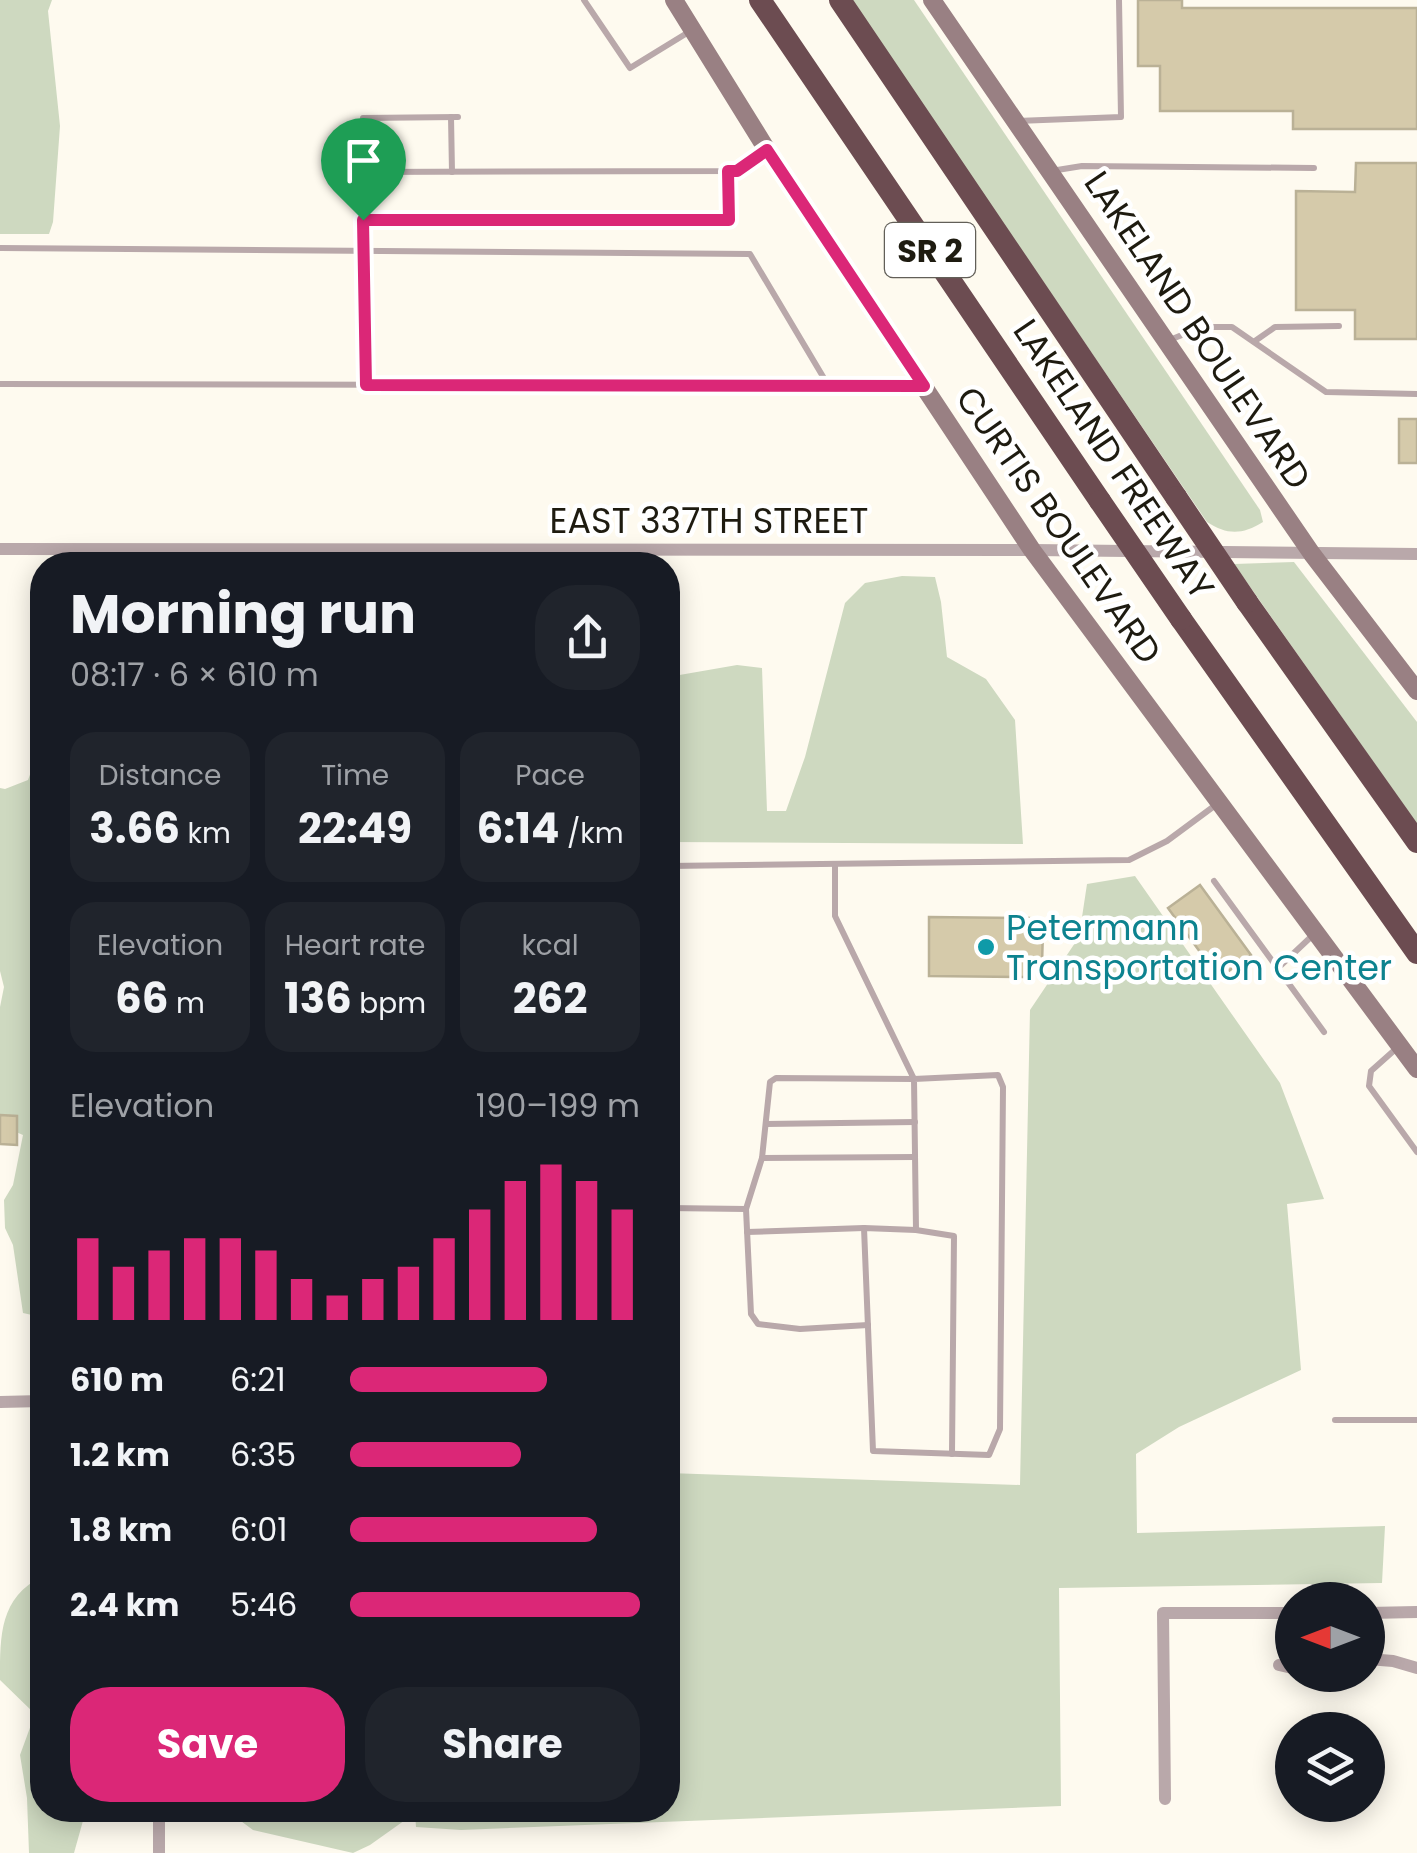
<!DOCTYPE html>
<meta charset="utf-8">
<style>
body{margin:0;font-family:Poppins,sans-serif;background:#20242c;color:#f1f3f6;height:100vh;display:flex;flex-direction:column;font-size:38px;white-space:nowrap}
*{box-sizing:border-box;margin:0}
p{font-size:32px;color:#9ea1a6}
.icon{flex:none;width:55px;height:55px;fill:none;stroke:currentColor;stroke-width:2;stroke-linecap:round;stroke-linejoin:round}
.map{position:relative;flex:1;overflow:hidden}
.sheet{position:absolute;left:30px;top:552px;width:650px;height:1270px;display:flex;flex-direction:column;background:#171b24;border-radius:40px;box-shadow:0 5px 25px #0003}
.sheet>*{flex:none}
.needle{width:65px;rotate:270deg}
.controls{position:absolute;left:1275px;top:1582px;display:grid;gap:20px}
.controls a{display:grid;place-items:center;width:110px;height:110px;border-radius:50%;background:#171b24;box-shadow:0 5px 25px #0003;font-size:50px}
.pin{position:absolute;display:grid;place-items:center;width:85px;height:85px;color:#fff;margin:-102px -42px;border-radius:50% 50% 50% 0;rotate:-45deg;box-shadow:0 0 10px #0007}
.pin .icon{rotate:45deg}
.round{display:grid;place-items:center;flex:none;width:105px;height:105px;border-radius:40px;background:#20242c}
.overview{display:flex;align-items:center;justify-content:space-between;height:170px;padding:0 40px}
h1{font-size:55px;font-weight:700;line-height:75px}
.metrics{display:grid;grid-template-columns:repeat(3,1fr);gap:15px;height:170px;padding:10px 40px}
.metrics div{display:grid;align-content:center;border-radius:25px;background:#20242c;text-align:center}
.metrics b{font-size:42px;font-weight:700}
.metrics small{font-size:28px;font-weight:400}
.metrics p{font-size:28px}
.chart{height:280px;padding:20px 40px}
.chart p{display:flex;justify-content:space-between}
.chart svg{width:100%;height:180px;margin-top:10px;stroke:#db2777;stroke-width:6}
.action{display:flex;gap:20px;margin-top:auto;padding:20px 40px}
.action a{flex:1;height:115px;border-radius:40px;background:#db2777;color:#fff;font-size:40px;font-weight:700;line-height:115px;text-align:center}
.action a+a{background:#20242c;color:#f1f3f6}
ul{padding:0 40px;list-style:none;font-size:32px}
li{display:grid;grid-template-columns:160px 120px 1fr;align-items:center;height:75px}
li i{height:25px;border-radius:12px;background:#db2777}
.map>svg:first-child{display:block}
.green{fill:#ced9c0}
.building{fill:#d5caaa;stroke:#bab196;stroke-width:2.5}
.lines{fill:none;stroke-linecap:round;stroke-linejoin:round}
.lane{stroke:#b9a8aa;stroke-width:6}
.street{stroke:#b9a8aa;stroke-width:12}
.secondary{stroke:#998083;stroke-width:18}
.highway{stroke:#6c4c51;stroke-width:22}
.highway-bridge{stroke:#6c4c51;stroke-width:22}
.route-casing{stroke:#fff;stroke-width:20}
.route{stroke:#db2777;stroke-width:12}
.culture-dot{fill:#0f9aa8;stroke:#fff;stroke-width:4}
.labels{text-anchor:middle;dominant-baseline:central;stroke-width:9;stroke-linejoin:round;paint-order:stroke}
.shield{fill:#fff;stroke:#625f58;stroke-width:2.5}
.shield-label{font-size:32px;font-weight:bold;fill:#1e1b10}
.street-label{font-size:35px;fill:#1e1b10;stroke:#fff}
.culture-label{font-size:35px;fill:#0d838f;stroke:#fff;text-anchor:start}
</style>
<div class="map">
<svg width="1417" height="1853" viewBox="0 0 1417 1853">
<rect width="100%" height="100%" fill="#fefaef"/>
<g class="green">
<polygon points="0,0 52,0 48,11 60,126 53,222 49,234 0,234"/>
<path d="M 851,0 L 914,0 L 1260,510 L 1263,522 C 1242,535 1227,535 1207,522 Z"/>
<polygon points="1294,562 1417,722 1417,824 1234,564"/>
<polygon points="902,576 935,577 941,602 947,657 986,679 1015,720 1023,844 668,842 668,677 737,665 762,668 767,811 786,811 805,757 845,603 865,583"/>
<polygon points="42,742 42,1316 41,1317 23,1313 13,1245 5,1228 4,1200 13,1185 23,1135 0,1125 0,1007 4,987 0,971 0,788 5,789 28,780"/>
<polygon points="1135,876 1280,1083 1324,1199 1287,1204 1301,1370 1179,1427 1136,1454 1137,1533 1385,1526 1382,1583 1059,1588 1061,1806 461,1830 416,1827 415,1813 370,1845 353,1853 253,1830 226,1810 278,1810 280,1813 668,1810 668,1473 1020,1485 1030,1010 1079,937 1087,884"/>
<path d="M 42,1576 L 42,1810 L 86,1810 L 74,1853 L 29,1853 L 27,1798 L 20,1755 L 35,1714 L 0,1680 C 0,1633 0,1599 42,1576 Z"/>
</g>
<g class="building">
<polygon points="1138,0 1182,0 1182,8 1417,8 1417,129 1293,129 1293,111 1160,111 1160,66 1138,66"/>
<polygon points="1356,163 1417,163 1417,339 1355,339 1355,310 1296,310 1296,191 1355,192"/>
<rect x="1399" y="419" width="18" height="44"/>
<polygon points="1200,885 1251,955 1219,978 1168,908"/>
<polygon points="929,917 1029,918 1029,929 1043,929 1042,965 1027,965 1027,977 929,976"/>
<polygon points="0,1115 17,1116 17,1145 0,1144"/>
</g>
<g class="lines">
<g class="lane">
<polyline points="584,0 630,68 692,30"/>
<polyline points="451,117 452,172"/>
<polyline points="1017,121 1121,117 1119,0"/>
<polyline points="1051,171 1082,166 1314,168"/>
<polyline points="362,172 363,118 458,117"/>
<polyline points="363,220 729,220 728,171"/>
<polyline points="0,248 750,254 828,385"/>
<polyline points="1167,341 1202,327 1232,327 1326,392 1417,394"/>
<polyline points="1255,341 1275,327 1339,326"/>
<polyline points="0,384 917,386"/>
<polyline points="366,385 362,172 737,171 767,150"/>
<polyline points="668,866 1129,860 1167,841 1217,804"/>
<polyline points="1214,881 1324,1032"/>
<polyline points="1278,968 1313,935"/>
<polyline points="1398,1047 1371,1071 1369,1086 1417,1152"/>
<polyline points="766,1124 915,1122"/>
<polyline points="762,1158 770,1082 776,1078 914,1079 998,1075 1003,1087 1000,1429 989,1455 873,1451 864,1228 916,1230 914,1079 835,916 835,865"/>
<polyline points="668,1208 746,1209"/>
<polyline points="916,1230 954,1236 952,1454"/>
<polyline points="747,1232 864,1228"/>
<polyline points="868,1325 800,1329 758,1324 751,1314 746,1209 762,1158 915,1157"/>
<polyline points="1335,1420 1417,1420"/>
</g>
<g class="street">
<polyline points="0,549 1032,550 1417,554"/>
<polyline points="0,1402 42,1401 42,1412"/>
<polyline points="1368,1613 1417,1612"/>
<polyline points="1368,1659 1393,1661 1417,1668"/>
<polyline points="1279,1665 1292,1668"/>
<polyline points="1165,1799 1163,1613 1292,1613"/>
<polyline points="159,1853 159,1819"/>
</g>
<g class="secondary">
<polyline points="674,0 767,150 1032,550 1417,1069"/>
<polyline points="932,0 1312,554 1417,691"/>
</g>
<g class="highway">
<polyline points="760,0 1100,501"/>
<polyline points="840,0 1176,497"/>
<polyline points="1247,602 1417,842"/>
<polyline points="1181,619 1417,953"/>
</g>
<g class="highway-bridge">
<polyline points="1176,497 1247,602"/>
<polyline points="1100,501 1181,619"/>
</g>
</g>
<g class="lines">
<defs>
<polygon id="route" points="767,150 924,386 366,385 363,220 729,220 728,171 737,171"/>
</defs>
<use href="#route" class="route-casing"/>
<use href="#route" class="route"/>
</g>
<circle class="culture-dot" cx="986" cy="947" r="10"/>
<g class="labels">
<rect class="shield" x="885" y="223" width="90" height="54" rx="8"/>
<g class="shield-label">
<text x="930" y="250">SR 2</text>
</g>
<g class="street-label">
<text transform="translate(1198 330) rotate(56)">LAKELAND BOULEVARD</text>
<text transform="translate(1114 459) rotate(56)">LAKELAND FREEWAY</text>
<text x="709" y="520">EAST 337TH STREET</text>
<text transform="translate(1059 525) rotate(55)">CURTIS BOULEVARD</text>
</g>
<g class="culture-label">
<text x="1006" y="927">Petermann<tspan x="1006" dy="40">Transportation Center</tspan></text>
</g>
</g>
</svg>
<div class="controls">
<a><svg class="needle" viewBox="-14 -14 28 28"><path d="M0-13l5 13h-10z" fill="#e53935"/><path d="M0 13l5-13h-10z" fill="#9ea1a6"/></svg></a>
<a><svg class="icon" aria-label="layers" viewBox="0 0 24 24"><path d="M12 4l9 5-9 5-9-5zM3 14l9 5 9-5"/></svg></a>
</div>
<div class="pin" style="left:363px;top:220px;background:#1e9e55"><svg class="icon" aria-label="arrive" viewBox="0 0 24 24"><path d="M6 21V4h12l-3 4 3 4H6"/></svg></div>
<section class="sheet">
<div class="overview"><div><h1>Morning run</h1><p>08:17 · 6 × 610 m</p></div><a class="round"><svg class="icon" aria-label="share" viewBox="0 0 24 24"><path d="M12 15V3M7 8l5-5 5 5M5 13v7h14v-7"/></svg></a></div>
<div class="metrics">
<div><p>Distance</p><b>3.66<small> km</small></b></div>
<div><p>Time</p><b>22:49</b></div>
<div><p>Pace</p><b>6:14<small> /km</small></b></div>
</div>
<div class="metrics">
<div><p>Elevation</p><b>66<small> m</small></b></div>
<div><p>Heart rate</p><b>136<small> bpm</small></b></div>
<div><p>kcal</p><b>262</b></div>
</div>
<div class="chart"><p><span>Elevation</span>190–199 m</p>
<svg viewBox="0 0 160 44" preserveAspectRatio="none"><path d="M5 44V24M15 44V31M25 44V27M35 44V24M45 44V24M55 44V27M65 44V34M75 44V38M85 44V34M95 44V31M105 44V24M115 44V17M125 44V10M135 44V6M145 44V10M155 44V17"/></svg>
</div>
<ul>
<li><b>610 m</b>6:21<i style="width:68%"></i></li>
<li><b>1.2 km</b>6:35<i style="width:59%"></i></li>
<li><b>1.8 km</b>6:01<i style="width:85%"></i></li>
<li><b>2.4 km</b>5:46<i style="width:100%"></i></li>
</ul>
<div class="action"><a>Save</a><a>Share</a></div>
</section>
</div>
